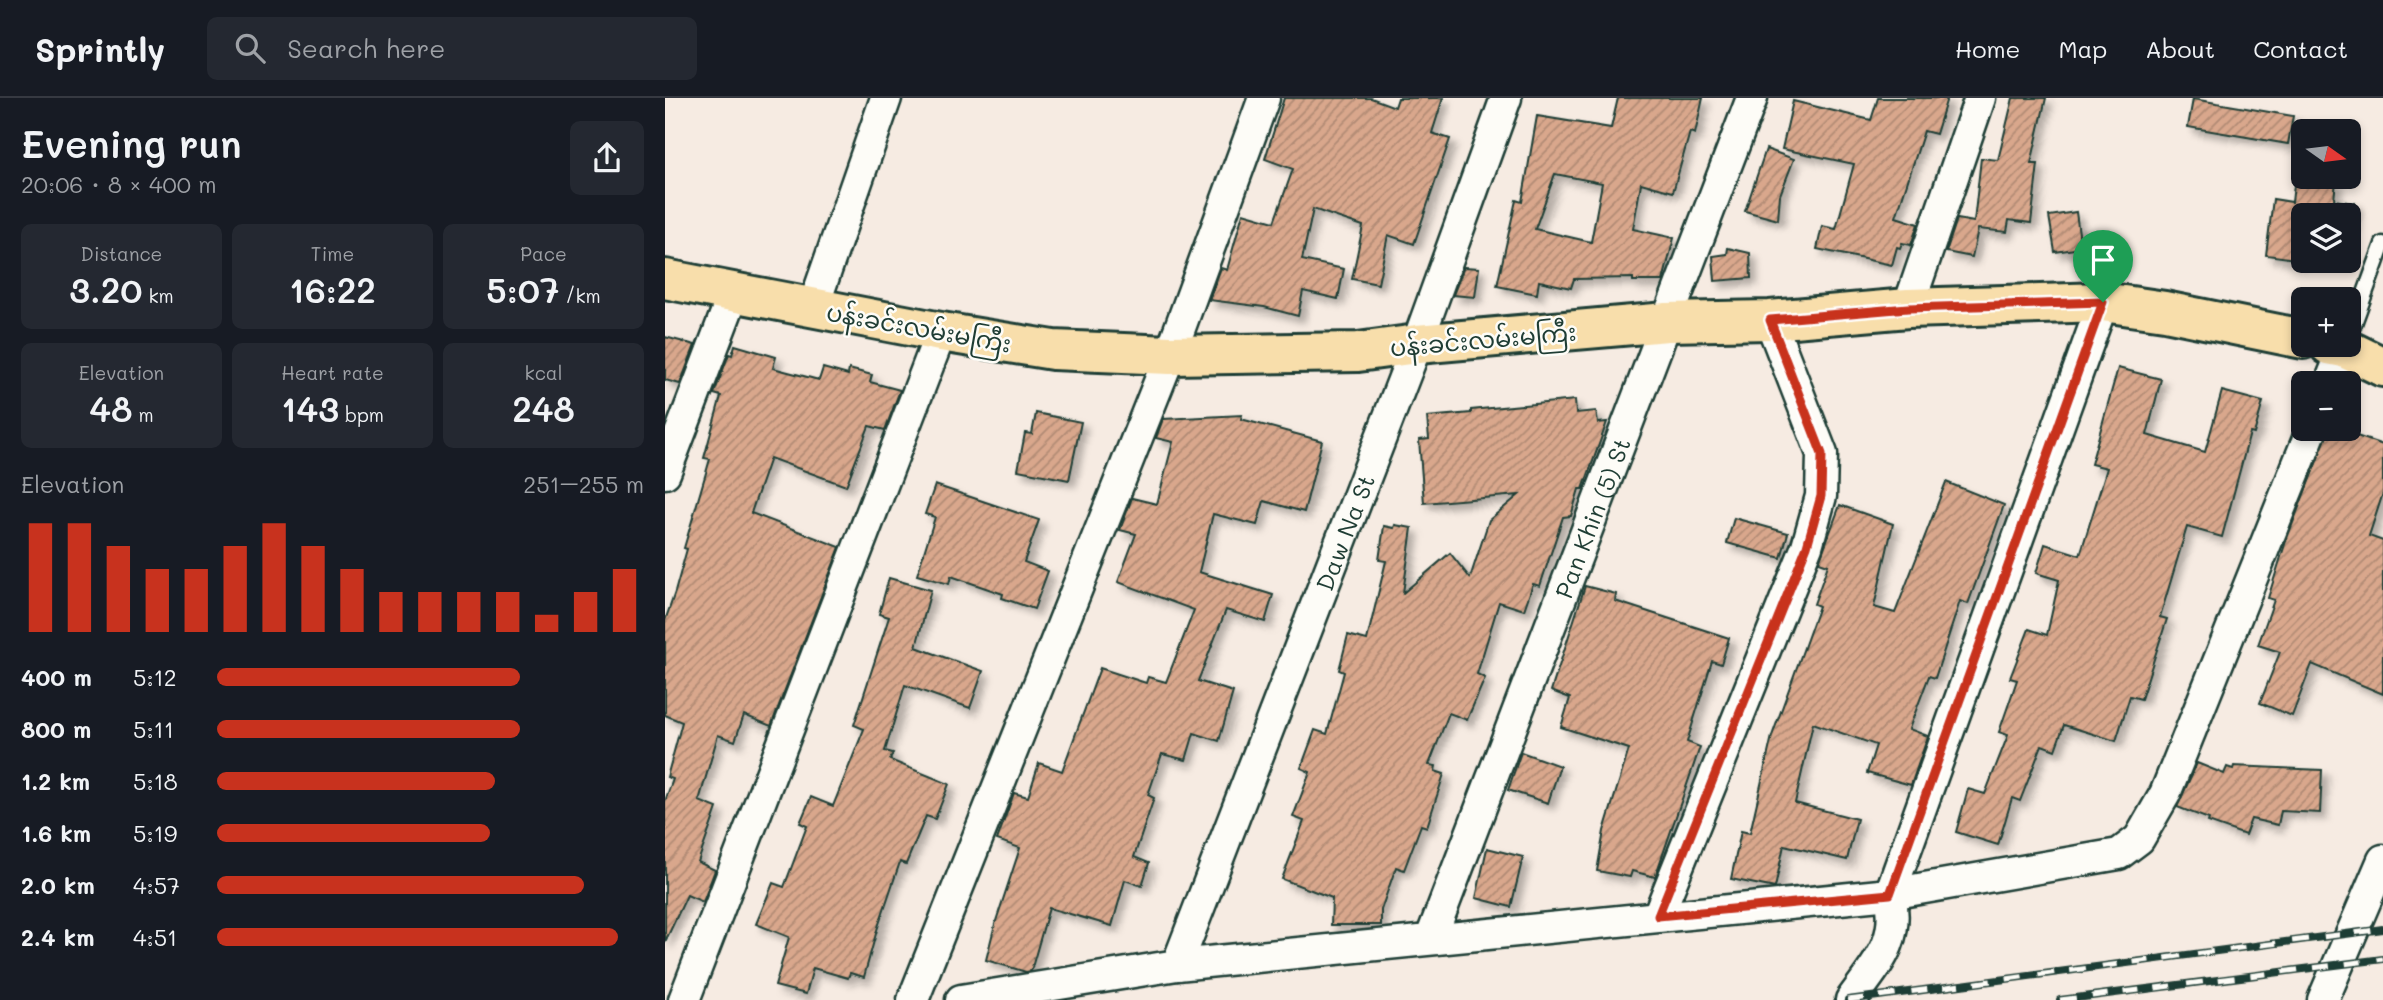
<!DOCTYPE html>
<meta charset="utf-8">
<style>
body{margin:0;font-family:Mali,"Noto Sans Myanmar",sans-serif;background:#242831;color:#f1f3f6;height:100vh;display:flex;flex-direction:column;font-size:26px;white-space:nowrap}
*{box-sizing:border-box;margin:0}
p{font-size:23px;color:#9ea1a6}
.icon{flex:none;width:38px;height:38px;fill:none;stroke:currentColor;stroke-width:2;stroke-linecap:round;stroke-linejoin:round}
.map{position:relative;flex:1;overflow:hidden}
.side{display:flex;flex-direction:column;background:#171b24;width:665px}
.side>*{flex:none}
.needle{width:46px;rotate:104deg}
.tools{position:absolute;left:1626px;top:21px;display:grid;gap:14px}
.tools a{display:grid;place-items:center;width:70px;height:70px;border-radius:10px;background:#171b24;box-shadow:0 4px 10px #0003;font-size:35px}
.pin{position:absolute;display:grid;place-items:center;width:60px;height:60px;color:#fff;margin:-72px -30px;border-radius:50% 50% 50% 0;rotate:-45deg;box-shadow:0 0 7px #0007}
.pin .icon{rotate:45deg}
.round{display:grid;place-items:center;flex:none;width:74px;height:74px;border-radius:10px;background:#242831}
.headline{display:flex;align-items:center;justify-content:space-between;height:119px;padding:0 21px}
h1{font-size:38px;font-weight:600;line-height:52px}
.metrics{display:grid;grid-template-columns:repeat(3,1fr);gap:10px;height:119px;padding:7px 21px}
.metrics div{display:grid;align-content:center;border-radius:10px;background:#242831;text-align:center}
.metrics b{font-size:35px;font-weight:600}
.metrics small{font-size:19px;font-weight:400}
.metrics p{font-size:19px}
.chart{height:196px;padding:14px 21px}
.chart p{display:flex;justify-content:space-between}
.chart svg{width:100%;height:126px;margin-top:7px;stroke:#c8321e;stroke-width:6}
ul{padding:0 21px;list-style:none;font-size:23px}
li{display:grid;grid-template-columns:112px 84px 1fr;align-items:center;height:52px}
li i{height:18px;border-radius:9px;background:#c8321e}
header{display:flex;align-items:center;gap:42px;box-sizing:border-box;height:98px;padding:0 35px;background:#171b24;border-bottom:2px solid #363941}
header strong{font-size:33px}
nav{display:flex;gap:38px;margin-inline-start:auto;font-size:24px}
.search{width:490px;height:63px;background:#242831;display:flex;align-items:center;gap:18px;box-sizing:border-box;padding:0 24px;border-radius:10px;color:#9ea1a6;font-size:26px}
main{display:flex;flex:1;min-height:0}
.map>svg:first-child{display:block}
.building{fill:url(#building-hatch);stroke:#1f3d34;stroke-width:2;fill-rule:evenodd;filter:url(#shadow)}
.lines{fill:none;stroke-linecap:round;stroke-linejoin:round}
.lane-casing{stroke:#1f3d34;stroke-width:19}
.street-casing{stroke:#1f3d34;stroke-width:35}
.primary-casing{stroke:#1f3d34;stroke-width:44}
.lane{stroke:#fdfcf7;stroke-width:14}
.street{stroke:#fdfcf7;stroke-width:30}
.primary{stroke:#f8deab;stroke-width:38}
.rail-casing{stroke:#1f3d34;stroke-width:8}
.rail{stroke:#fdfcf7;stroke-width:5;stroke-dasharray:16;stroke-linecap:butt}
.route-casing{stroke:#fff;stroke-width:14}
.route{stroke:#c8321e;stroke-width:9}
.labels{text-anchor:middle;dominant-baseline:central;stroke-width:5;stroke-linejoin:round;paint-order:stroke}
.street-label{font-size:24px;fill:#1f3d34;stroke:#fdfcf7}
</style>
<header>
<strong>Sprintly</strong>
<div class="search"><svg class="icon" aria-label="search" viewBox="0 0 24 24"><circle cx="10" cy="10" r="6"/><path d="M15 15l6 6"/></svg>Search here</div>
<nav><a>Home</a><a>Map</a><a>About</a><a>Contact</a></nav>
</header>
<main>
<section class="side">
<div class="headline"><div><h1>Evening run</h1><p>20:06 · 8 × 400 m</p></div><a class="round"><svg class="icon" aria-label="share" viewBox="0 0 24 24"><path d="M12 15V3M7 8l5-5 5 5M5 13v7h14v-7"/></svg></a></div>
<div class="metrics">
<div><p>Distance</p><b>3.20<small> km</small></b></div>
<div><p>Time</p><b>16:22</b></div>
<div><p>Pace</p><b>5:07<small> /km</small></b></div>
</div>
<div class="metrics">
<div><p>Elevation</p><b>48<small> m</small></b></div>
<div><p>Heart rate</p><b>143<small> bpm</small></b></div>
<div><p>kcal</p><b>248</b></div>
</div>
<div class="chart"><p><span>Elevation</span>251–255 m</p>
<svg viewBox="0 0 160 44" preserveAspectRatio="none"><path d="M5 44V6M15 44V6M25 44V14M35 44V22M45 44V22M55 44V14M65 44V6M75 44V14M85 44V22M95 44V30M105 44V30M115 44V30M125 44V30M135 44V38M145 44V30M155 44V22"/></svg>
</div>
<ul>
<li><b>400 m</b>5:12<i style="width:71%"></i></li>
<li><b>800 m</b>5:11<i style="width:71%"></i></li>
<li><b>1.2 km</b>5:18<i style="width:65%"></i></li>
<li><b>1.6 km</b>5:19<i style="width:64%"></i></li>
<li><b>2.0 km</b>4:57<i style="width:86%"></i></li>
<li><b>2.4 km</b>4:51<i style="width:94%"></i></li>
</ul>
</section>
<div class="map">
<svg width="1718" height="902" viewBox="0 0 1718 902">
<defs>
<pattern id="building-hatch" width="6" height="6" patternUnits="userSpaceOnUse" patternTransform="scale(1.75)"><rect width="6" height="6" fill="#d9a78c"/><path d="M-1 1l2-2M0 6l6-6M5 7l2-2" fill="none" stroke="#af8973"/></pattern>
<filter id="shadow"><feDropShadow dx="6" dy="6" stdDeviation="3.5" flood-color="#0004"/></filter>
</defs>
<rect width="100%" height="100%" fill="#f6ebe2"/>
<filter id="ink" filterUnits="userSpaceOnUse"><feTurbulence type="fractalNoise" baseFrequency=".0143" numOctaves="2"/><feDisplacementMap in="SourceGraphic" scale="14" xChannelSelector="R" yChannelSelector="G"/><feConvolveMatrix kernelMatrix="1 2 1 2 8 2 1 2 1" color-interpolation-filters="sRGB"/></filter>
<g filter="url(#ink)">
<g class="building">
<polygon points="619,0 706,0 730,9 733,0 778,0 767,35 785,41 749,146 723,137 713,186 687,181 698,128 648,111 637,162 679,171 673,201 638,193 633,218 599,209 544,202 556,170 562,172 578,115 609,124 628,71 600,61"/>
<path d="M 953,0 L 1038,0 L 1030,36 L 1025,34 L 1008,94 L 976,85 L 968,131 L 1009,140 L 998,183 L 968,183 L 968,180 L 909,181 L 906,190 L 874,183 L 872,196 L 832,188 L 851,102 L 857,104 L 872,18 L 946,30 ZM 890,76 L 937,85 L 926,144 L 870,131 Z"/>
<polygon points="1213,0 1282,0 1271,36 1259,33 1231,119 1253,126 1246,147 1237,145 1235,150 1232,149 1227,167 1152,151 1157,128 1171,131 1189,66 1117,51 1128,3 1206,22"/>
<polygon points="1348,0 1381,0 1366,66 1373,66 1366,125 1344,122 1342,134 1313,131 1307,159 1281,154 1292,121 1309,124 1316,60 1333,62"/>
<polygon points="1528,1 1628,18 1623,46 1523,29"/>
<polygon points="1101,51 1129,61 1115,97 1113,122 1080,113"/>
<polygon points="1630,78 1671,83 1669,102 1690,105 1685,141 1684,117 1638,117 1638,162 1601,157 1608,101 1627,104"/>
<polygon points="1411,114 1416,150 1390,154 1384,118"/>
<polygon points="1063,150 1085,155 1086,180 1050,183 1048,158 1062,156"/>
<polygon points="799,169 814,170 810,199 788,197"/>
<polygon points="0,239 30,247 15,286 0,282"/>
<polygon points="70,247 111,259 108,270 154,282 158,270 183,277 184,271 207,277 205,284 235,292 220,332 204,328 181,388 105,360 86,415 175,449 106,628 79,617 70,643 53,637 34,703 52,710 33,764 50,772 38,804 22,797 0,844 0,703 8,681 2,679 17,624 0,617 0,523 10,494 22,451 19,450 45,361 39,360 56,298 49,296 64,256 67,257"/>
<polygon points="1453,270 1496,281 1482,337 1540,354 1557,293 1598,304 1589,336 1585,335 1557,439 1522,429 1495,519 1502,521 1476,601 1465,598 1451,643 1399,627 1390,652 1377,647 1355,703 1347,700 1333,747 1291,734 1303,691 1320,696 1343,637 1334,634 1352,582 1345,580 1364,531 1382,537 1394,482 1371,475 1380,446 1415,457 1442,370 1426,366"/>
<polygon points="910,302 911,315 931,313 933,325 942,324 918,391 914,391 906,418 898,419 875,488 868,486 859,512 834,504 812,576 820,580 802,622 784,615 764,667 771,668 770,673 779,676 762,729 756,727 739,772 731,769 716,812 716,827 666,827 667,800 617,781 639,723 628,719 645,674 636,670 650,632 662,636 679,574 674,572 683,537 702,542 721,463 714,462 719,428 729,430 730,427 747,430 738,495 785,455 805,480 824,422 854,397 759,405 754,342 764,341 762,319 806,315 806,312"/>
<polygon points="371,315 416,324 404,382 353,372 360,335 367,336"/>
<polygon points="577,317 576,321 657,343 639,414 599,403 592,427 548,416 534,474 608,497 600,524 561,512 533,583 568,594 554,643 529,635 521,662 497,656 483,697 489,700 469,759 484,765 477,788 460,782 447,828 384,810 366,873 361,874 321,862 330,826 355,750 332,742 349,695 363,699 374,665 397,673 435,570 481,585 483,579 501,584 529,512 453,484 471,436 455,432 467,400 492,406 508,344 491,340 498,321"/>
<polygon points="1664,331 1671,331 1718,347 1718,395 1704,438 1718,443 1718,596 1647,566 1627,618 1595,605 1615,554 1593,547 1609,502 1603,500 1621,443"/>
<polygon points="1281,384 1339,407 1303,506 1295,503 1270,580 1264,578 1244,631 1263,638 1246,687 1202,675 1211,647 1148,625 1130,705 1192,721 1182,762 1119,747 1110,790 1066,781 1076,733 1085,735 1107,638 1154,508 1149,506 1163,467 1154,464 1175,407 1228,426 1209,509 1230,515"/>
<polygon points="270,387 374,422 359,464 383,473 369,511 337,500 338,496 286,478 284,486 252,477 270,419 260,416"/>
<polygon points="1069,420 1123,435 1116,460 1062,445"/>
<polygon points="224,480 266,492 251,549 318,573 305,610 240,587 220,653 228,655 225,662 284,686 270,721 261,718 241,766 235,764 212,832 199,879 185,875 183,880 148,870 141,896 110,888 124,839 91,826 108,785 119,789 142,728 135,725 146,699 168,708 199,631 189,627 224,519 214,516"/>
<polygon points="920,488 951,496 950,503 1064,540 1056,566 1047,563 1022,644 1035,649 990,779 967,773 965,779 932,773 939,733 964,651 896,629 905,600 886,593"/>
<polygon points="856,654 895,668 883,705 843,692"/>
<polygon points="1532,665 1559,676 1562,669 1568,671 1569,668 1657,672 1655,715 1616,713 1613,727 1586,721 1580,737 1543,724 1544,721 1512,709"/>
<polygon points="822,750 858,759 846,809 811,800"/>
</g>
<g class="lines">
<defs>
<polyline id="lane" points="1684,239 1718,146"/>
<g id="street">
<polyline points="148,210 221,0"/>
<polyline points="1243,210 1315,0"/>
<polyline points="1665,285 1679,250"/>
<polyline points="0,375 69,194"/>
<polyline points="993,818 1142,448 1156,398 1157,356 1105,222"/>
<path id="s1" d="M 766,840 L 1087,0"/>
<path id="s2" d="M 512,867 L 752,246 L 841,0"/>
<polyline points="19,902 276,234"/>
<polyline points="248,902 505,257 599,0"/>
<polyline points="296,902 512,867 1225,796 1454,756 1474,741 1500,696 1647,331"/>
<path d="M 1186,902 C 1212,866 1236,843 1225,796 L 1438,204"/>
<polyline points="1658,902 1718,762"/>
</g>
<g id="primary">
<polyline points="0,181 276,234 388,252 505,257 693,254 752,246 1002,224 1105,222 1243,210 1438,204 1500,213 1638,241"/>
<polyline points="1664,247 1679,250 1718,269"/>
</g>
</defs>
<use href="#lane" class="lane-casing"/>
<use href="#street" class="street-casing"/>
<use href="#primary" class="primary-casing"/>
<use href="#lane" class="lane"/>
<use href="#street" class="street"/>
<use href="#primary" class="primary"/>
<defs>
<g id="rail">
<polyline points="1183,902 1718,831"/>
<polyline points="1395,902 1718,861"/>
</g>
</defs>
<use href="#rail" class="rail-casing"/>
<use href="#rail" class="rail"/>
</g>
</g>
<g class="lines" filter="url(#ink)">
<defs>
<polygon id="route" points="1438,204 1225,796 993,818 1142,448 1156,398 1157,356 1105,222 1243,210"/>
</defs>
<use href="#route" class="route-casing"/>
<use href="#route" class="route"/>
</g>
<g class="labels">
<g class="street-label">
<text transform="translate(254 229) rotate(10)">ပန်းခင်းလမ်းမကြီး</text>
<text transform="translate(818 241) rotate(-5)">ပန်းခင်းလမ်းမကြီး</text>
<text stroke="none"><textPath href="#s1" startOffset="450">Pan Khin (5) St</textPath></text>
<text stroke="none"><textPath href="#s2" startOffset="464">Daw Na St</textPath></text>
</g>
</g>
</svg>
<div class="tools">
<a><svg class="needle" viewBox="-14 -14 28 28"><path d="M0-13l5 13h-10z" fill="#e53935"/><path d="M0 13l5-13h-10z" fill="#9ea1a6"/></svg></a>
<a><svg class="icon" aria-label="layers" viewBox="0 0 24 24"><path d="M12 4l9 5-9 5-9-5zM3 14l9 5 9-5"/></svg></a>
<a>+</a>
<a>−</a>
</div>
<div class="pin" style="left:1438px;top:204px;background:#1e9e55"><svg class="icon" aria-label="arrive" viewBox="0 0 24 24"><path d="M6 21V4h12l-3 4 3 4H6"/></svg></div>
</div>
</main>
